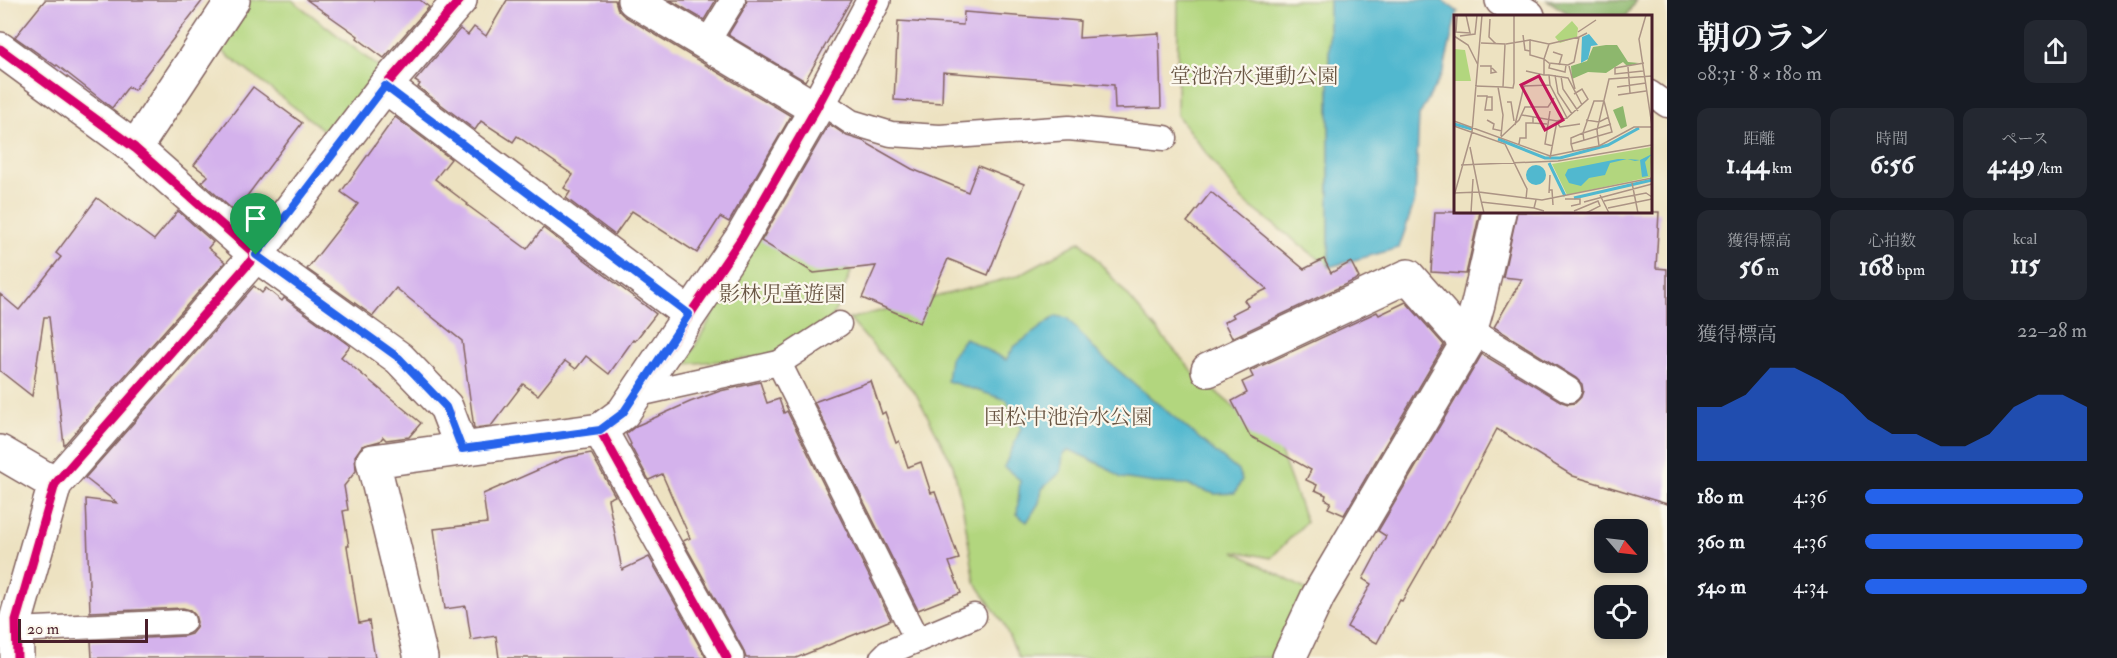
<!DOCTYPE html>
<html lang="ja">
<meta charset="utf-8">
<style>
body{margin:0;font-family:"IM FELL Double Pica","Noto Serif JP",serif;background:#242831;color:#f1f3f6;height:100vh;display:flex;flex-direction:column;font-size:22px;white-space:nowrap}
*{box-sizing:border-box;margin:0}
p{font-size:20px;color:#9ea1a6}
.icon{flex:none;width:33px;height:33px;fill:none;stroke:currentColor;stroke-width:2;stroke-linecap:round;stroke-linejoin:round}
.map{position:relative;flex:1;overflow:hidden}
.panel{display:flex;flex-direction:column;background:#171b24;width:450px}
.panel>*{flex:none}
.needle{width:39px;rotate:118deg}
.fabs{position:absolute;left:1594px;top:519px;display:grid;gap:12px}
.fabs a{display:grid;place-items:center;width:54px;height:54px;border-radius:12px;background:#171b24;box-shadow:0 3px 9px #0003;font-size:30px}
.scale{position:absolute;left:18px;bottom:15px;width:130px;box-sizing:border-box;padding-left:6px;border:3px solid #4a1f2b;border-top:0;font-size:16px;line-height:21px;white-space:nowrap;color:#4a1f2b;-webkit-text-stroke:4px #fbf7ec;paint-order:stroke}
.pin{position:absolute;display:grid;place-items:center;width:51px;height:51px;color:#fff;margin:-62px -26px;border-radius:50% 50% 50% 0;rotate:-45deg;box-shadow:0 0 6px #0007}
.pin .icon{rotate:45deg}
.round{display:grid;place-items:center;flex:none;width:63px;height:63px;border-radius:12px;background:#242831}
.summary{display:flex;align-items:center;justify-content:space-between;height:102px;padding:0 30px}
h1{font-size:33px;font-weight:700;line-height:45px}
.metrics{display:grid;grid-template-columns:repeat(3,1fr);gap:9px;height:102px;padding:6px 30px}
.metrics div{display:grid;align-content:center;border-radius:12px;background:#242831;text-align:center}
.metrics b{font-size:26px;font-weight:700}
.metrics small{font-size:16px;font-weight:400}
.metrics p{font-size:16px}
.chart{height:168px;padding:12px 30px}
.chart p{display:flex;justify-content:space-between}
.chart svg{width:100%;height:108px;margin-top:6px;fill:#2563eb;opacity:.7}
ul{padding:0 30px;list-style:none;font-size:20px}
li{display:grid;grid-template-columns:96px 72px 1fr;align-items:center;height:45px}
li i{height:15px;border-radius:8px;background:#2563eb}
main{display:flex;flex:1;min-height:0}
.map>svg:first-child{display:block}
.green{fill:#b2d67e;stroke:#7e7a54;stroke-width:1.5}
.forest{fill:#8db76d;stroke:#6c6b4c;stroke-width:1.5}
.water{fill:#51b8cf;stroke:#4e6c7d;stroke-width:1.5}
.building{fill:#d4b2ec}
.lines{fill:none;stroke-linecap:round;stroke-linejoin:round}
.lane-casing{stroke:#836360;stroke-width:27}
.street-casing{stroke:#836360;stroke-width:36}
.lane{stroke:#fff;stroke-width:24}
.street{stroke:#fff;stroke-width:33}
.cycleway-casing{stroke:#fbf7ec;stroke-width:13}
.cycleway{stroke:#d6006c;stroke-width:9}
.route-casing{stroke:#fff;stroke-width:12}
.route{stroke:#2563eb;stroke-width:8}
.labels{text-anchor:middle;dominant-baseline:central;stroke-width:4.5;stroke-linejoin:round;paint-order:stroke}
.park-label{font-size:21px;fill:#695644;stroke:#fbf7ec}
.inset-river{fill:none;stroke:#51b8cf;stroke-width:3}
.inset-road{fill:none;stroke:#ac9485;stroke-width:1.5}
.view{fill:#c2185b;fill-opacity:0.15;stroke:#c2185b;stroke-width:3}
.inset-edge{fill:none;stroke:#4a1f2b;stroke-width:3}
</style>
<main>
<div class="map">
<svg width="1667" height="658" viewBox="0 0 1667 658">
<rect width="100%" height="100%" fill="#fbf7ec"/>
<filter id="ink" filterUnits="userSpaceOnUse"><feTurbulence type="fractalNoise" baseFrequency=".0167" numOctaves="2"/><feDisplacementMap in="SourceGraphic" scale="12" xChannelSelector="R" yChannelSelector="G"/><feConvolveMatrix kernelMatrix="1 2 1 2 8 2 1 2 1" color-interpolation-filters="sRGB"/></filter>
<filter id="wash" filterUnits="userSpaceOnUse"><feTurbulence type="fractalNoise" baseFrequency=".008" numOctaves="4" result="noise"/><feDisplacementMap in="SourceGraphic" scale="24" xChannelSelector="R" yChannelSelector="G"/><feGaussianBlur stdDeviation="1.35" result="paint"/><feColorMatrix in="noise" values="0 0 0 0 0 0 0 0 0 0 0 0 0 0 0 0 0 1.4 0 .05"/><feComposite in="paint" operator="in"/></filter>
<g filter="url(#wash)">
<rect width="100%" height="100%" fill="#ede2c1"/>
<g class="green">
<polygon points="248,0 292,0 381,69 330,135 214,45"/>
<polygon points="1178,0 1329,0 1329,267 1242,200 1177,115"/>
<polygon points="760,231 851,272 831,321 768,357 685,364"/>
<polygon points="1081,241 1193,372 1278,445 1306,522 1271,558 1234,551 1318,596 1290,658 1019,658 1003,623 975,582 963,509 953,465 916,394 849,319 1017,276"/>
</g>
<polygon class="forest" points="1547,0 1636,0 1626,16 1572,16"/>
<g class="water">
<polygon points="1329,0 1442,0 1458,12 1456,16 1444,70 1419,116 1415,200 1399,248 1329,267"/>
<polygon points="1056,316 1067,318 1100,355 1238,471 1242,480 1235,493 1215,494 1184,484 1155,483 1121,478 1106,467 1070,450 1063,454 1061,472 1042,489 1039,503 1027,522 1017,515 1020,480 1004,467 1021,428 1007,400 947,381 950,358 965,338 1006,360 1014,347"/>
</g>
<g id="blocks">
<g class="building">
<polygon points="45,0 203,0 134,90 128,87 112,108 57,65 56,66 15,37"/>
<polygon points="307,0 420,0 429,7 384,58 357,38 358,36"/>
<polygon points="507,0 615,0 618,10 624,16 791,116 729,222 720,217 697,253 632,211 615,235 566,198 570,192 564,188 573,175 517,136 513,142 481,121 475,130 418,87 420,84 415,81 460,29 468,35 474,27 486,36"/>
<polygon points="670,0 716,0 704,20"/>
<polygon points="747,0 851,0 805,81 728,35 745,7"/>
<polygon points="964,12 1080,21 1079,38 1159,33 1161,108 1115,109 1114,85 943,72 942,103 894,100 898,21 963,25"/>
<polygon points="253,87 302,123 235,212 202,182 208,176 194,165"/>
<polygon points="395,117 451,159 435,179 468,204 467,205 527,249 543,228 656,314 635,341 633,340 609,374 586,356 576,369 565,361 538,395 523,384 491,426 474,428 462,341 396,288 373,316 307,269 358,204 341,192"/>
<polygon points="829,124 847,136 863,141 912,169 968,192 978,166 1024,184 988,275 948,259 920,323 862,298 876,266 814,273 761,241"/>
<polygon points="1211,192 1304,269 1324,259 1331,273 1351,262 1359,278 1232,338 1224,322 1234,317 1232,314 1248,306 1244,300 1267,289 1187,222"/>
<polygon points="97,198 154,240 178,211 213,242 208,248 225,262 64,445 49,317 44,317 32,396 0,371 0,294 19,310 61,257 56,253"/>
<polygon points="1435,212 1480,212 1466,274 1431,272"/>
<polygon points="1517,212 1659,212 1656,268 1667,269 1667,504 1573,476 1497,429 1451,516 1402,601 1400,600 1377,643 1347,627 1371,584 1363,579 1386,536 1378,531 1482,354 1562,402 1568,404 1575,403 1581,397 1583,391 1582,384 1576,378 1494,327 1522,279 1503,277"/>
<polygon points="254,286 262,293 266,288 282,301 284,298 350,346 341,357 421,423 409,437 386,440 383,437 380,441 362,446 355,456 356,471 344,486 348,510 343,511 349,546 347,546 359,623 369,621 375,658 92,658 91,641 184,636 191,634 196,628 197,622 195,615 190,610 183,608 90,612 86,499 117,503 85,478"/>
<polygon points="1406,302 1444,345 1344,515 1328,508 1331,502 1325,499 1326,495 1315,490 1317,485 1306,480 1311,470 1250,436 1232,401 1247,393 1242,382 1253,377 1250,371 1377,312 1379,315"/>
<polygon points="871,381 882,414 885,412 896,443 899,441 908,467 921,462 931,493 935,492 959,559 949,562 961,593 918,610 814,402"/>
<polygon points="760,382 767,403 779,399 784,413 787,411 891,620 796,658 746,658 743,649 683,541 690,538 662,474 649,480 630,445 631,444 626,434 636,426 690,402 720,391"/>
<polygon points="591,453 615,496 608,499 622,570 649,557 706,658 499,658 496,636 471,640 466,606 445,609 434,529 487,523 483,494 565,458"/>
</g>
</g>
</g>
<g filter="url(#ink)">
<use href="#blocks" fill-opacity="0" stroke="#836360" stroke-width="1.5"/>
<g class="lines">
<defs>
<g id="lane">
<polyline points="706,44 733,0"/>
<polyline points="1650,93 1667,105"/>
<polyline points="820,101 851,122 891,134 940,137 1069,128 1165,138"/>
<polyline points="1471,330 1569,390"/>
<polyline points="779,363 917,640"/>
<polyline points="634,395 779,363 839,324"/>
<polyline points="16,630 183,622"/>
<polyline points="882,658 887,653 974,616"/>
</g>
<g id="street">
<polyline points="634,0 816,109"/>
<polyline points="1502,0 1528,16"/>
<polyline points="0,49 135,148 256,255 399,358 446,407 462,449"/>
<polyline points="385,86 689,314"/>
<polyline points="135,148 233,0"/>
<polyline points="1208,370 1408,276 1467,343"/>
<polyline points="0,452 55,484"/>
<polyline points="17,658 16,620 55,484 256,255 385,86 460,0"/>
<polyline points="421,658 373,461 600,430"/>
<polyline points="727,658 600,430 623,413 741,239 816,109 874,0"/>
<polyline points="1289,658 1318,596 1467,343 1478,304 1499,212"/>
</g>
</defs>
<use href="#lane" class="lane-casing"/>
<use href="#street" class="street-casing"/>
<use href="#lane" class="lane"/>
<use href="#street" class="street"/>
<defs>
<g id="cycleway">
<polyline points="0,49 135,148 256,255 399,358 446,407 462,449"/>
<polyline points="17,658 16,620 55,484 256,255 385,86 460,0"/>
<polyline points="727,658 600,430 623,413 741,239 816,109 874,0"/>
</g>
</defs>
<use href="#cycleway" class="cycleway-casing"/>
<use href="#cycleway" class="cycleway"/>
</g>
</g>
<g class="lines" filter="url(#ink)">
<defs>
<polygon id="route" points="385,86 689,314 623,413 600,430 462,449 446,407 399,358 256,255"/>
</defs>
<use href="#route" class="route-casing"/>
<use href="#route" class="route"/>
</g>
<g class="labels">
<g class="park-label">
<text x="1254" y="76">堂池治水運動公園</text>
<text x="782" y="294">影林児童遊園</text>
<text x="1068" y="417">国松中池治水公園</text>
</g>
</g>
<g transform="translate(1454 15)">
<rect width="198" height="198" fill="#ede2c1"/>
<path d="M 118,6 L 124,13 L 123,22 L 106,28 L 101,22 ZM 0,34 L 11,35 L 17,66 L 0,66 ZM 198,132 L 196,162 L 113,180 L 98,149 Z" fill="#b2d67e"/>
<path d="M 152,30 L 163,30 L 174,47 L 185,48 L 173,51 L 169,47 L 152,58 L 134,57 L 118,64 L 117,51 L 133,46 L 139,32 ZM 169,91 L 173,111 L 167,114 L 159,95 Z" fill="#8db76d"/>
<path d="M 135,19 L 144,30 L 137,31 L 134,44 L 127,48 L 128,22 ZM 198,139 L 191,147 L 194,161 L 188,162 L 186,145 L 181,146 L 173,144 L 156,148 L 151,160 L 135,163 L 127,171 L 115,168 L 111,160 L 114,154 L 164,144 L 173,144 L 186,145 ZM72 160a10 10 0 1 1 20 0a10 10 0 1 1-20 0Z" fill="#51b8cf"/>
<path class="inset-river" d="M 0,109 L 18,114M 44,124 L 91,143 L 106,143 L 154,130 L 185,113M 95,148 L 111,181M 120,183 L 198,165"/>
<path class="inset-road" d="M 192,0 L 185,24 L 198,111M 3,1 L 2,17 L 16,18 L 12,0M 36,4 L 35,22 L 42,29M 124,17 L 142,5M 69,20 L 71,35 L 76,36M 0,21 L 14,30 L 24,50M 6,21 L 21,19 L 23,0M 76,25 L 95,29 L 90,44 L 95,48 L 114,50 L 120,47 L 125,22 L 133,18M 52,29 L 76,25 L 76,40 L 90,44 L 90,60 L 95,60 L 96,70M 95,29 L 125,22M 99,37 L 108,40 L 105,50M 96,48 L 95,53 L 111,57 L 112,50M 26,51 L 37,51 L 37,58 L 42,57 L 38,53M 115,51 L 121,74M 174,52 L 176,78M 72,56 L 90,60M 189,56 L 161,59 L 161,53 L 190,48M 95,60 L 114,63 L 128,90M 101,60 L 104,78 L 118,99M 107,61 L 109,74 L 124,96M 21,71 L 49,72 L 51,29 L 27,28M 44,72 L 49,100 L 47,121M 49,72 L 59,73 L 60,68 L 60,0M 163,72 L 192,68M 164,80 L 192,76M 23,81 L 33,81 L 33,82 L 31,95 L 38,95 L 38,82 L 33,82M 53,87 L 57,87 L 60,106M 96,96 L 91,129 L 99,131M 79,102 L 79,108 L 93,109M 113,103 L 134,84 L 128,74 L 120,79M 33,105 L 40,109 L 39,114 L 48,116M 132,105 L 145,107 L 155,102M 0,106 L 96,141 L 145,131 L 180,112 L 198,112M 104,109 L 106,112 L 126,109M 61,110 L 70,71 L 96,70 L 113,103 L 103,106 L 68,100M 0,111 L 51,129 L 73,174 L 72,184M 47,122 L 65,105 L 71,92 L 94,92 L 100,83M 130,126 L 129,118 L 157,109M 65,129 L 66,123 L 72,123 L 72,108 L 79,108M 117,129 L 158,117 L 150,86 L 140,86 L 129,118 L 117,123 L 117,129 L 119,136M 145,131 L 143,115 L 155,64 L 198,61M 16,132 L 25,177 L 88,185 L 198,163M 96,143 L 103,106M 7,150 L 104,146 L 198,130M 178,168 L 184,198M 95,175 L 98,175 L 99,190M 0,178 L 25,177 L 30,198M 95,178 L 96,160M 146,180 L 155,198M 0,181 L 18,117 L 28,0M 111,184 L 126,184 L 126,189 L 117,191M 82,185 L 80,193 L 90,196M 150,186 L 192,178 L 198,182M 27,187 L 80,193M 130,187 L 198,169M 154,193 L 198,184M 120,196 L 144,186 L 146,191 L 132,198M 17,198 L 19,164"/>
<path class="view" d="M 85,61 L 109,105 L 91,115 L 67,70 Z"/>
<rect width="198" height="198" class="inset-edge"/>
</g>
</svg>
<div class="fabs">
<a><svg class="needle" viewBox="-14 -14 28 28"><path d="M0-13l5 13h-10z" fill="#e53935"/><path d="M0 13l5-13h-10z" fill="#9ea1a6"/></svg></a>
<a><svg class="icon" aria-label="locate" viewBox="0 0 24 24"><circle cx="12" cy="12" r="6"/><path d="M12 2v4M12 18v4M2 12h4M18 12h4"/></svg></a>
</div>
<div class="scale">20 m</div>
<div class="pin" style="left:256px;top:255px;background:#1e9e55"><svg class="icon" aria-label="arrive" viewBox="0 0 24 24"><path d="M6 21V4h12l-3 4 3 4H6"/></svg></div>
</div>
<section class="panel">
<div class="summary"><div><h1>朝のラン</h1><p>08:31 · 8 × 180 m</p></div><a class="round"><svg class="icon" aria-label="share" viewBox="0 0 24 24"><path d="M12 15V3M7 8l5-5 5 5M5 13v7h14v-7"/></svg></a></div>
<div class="metrics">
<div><p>距離</p><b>1.44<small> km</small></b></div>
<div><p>時間</p><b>6:56</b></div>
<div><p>ペース</p><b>4:49<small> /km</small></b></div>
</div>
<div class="metrics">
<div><p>獲得標高</p><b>56<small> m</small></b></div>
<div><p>心拍数</p><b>168<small> bpm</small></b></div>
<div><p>kcal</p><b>115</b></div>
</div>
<div class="chart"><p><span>獲得標高</span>22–28 m</p>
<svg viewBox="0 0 160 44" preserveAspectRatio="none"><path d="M0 44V22L10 22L20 17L30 6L40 6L50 11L60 17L70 27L80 33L90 33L100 38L110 38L120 33L130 22L140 17L150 17L160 22V44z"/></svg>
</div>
<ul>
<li><b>180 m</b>4:36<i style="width:98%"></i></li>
<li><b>360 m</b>4:36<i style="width:98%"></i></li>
<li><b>540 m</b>4:34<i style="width:100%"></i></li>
</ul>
</section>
</main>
